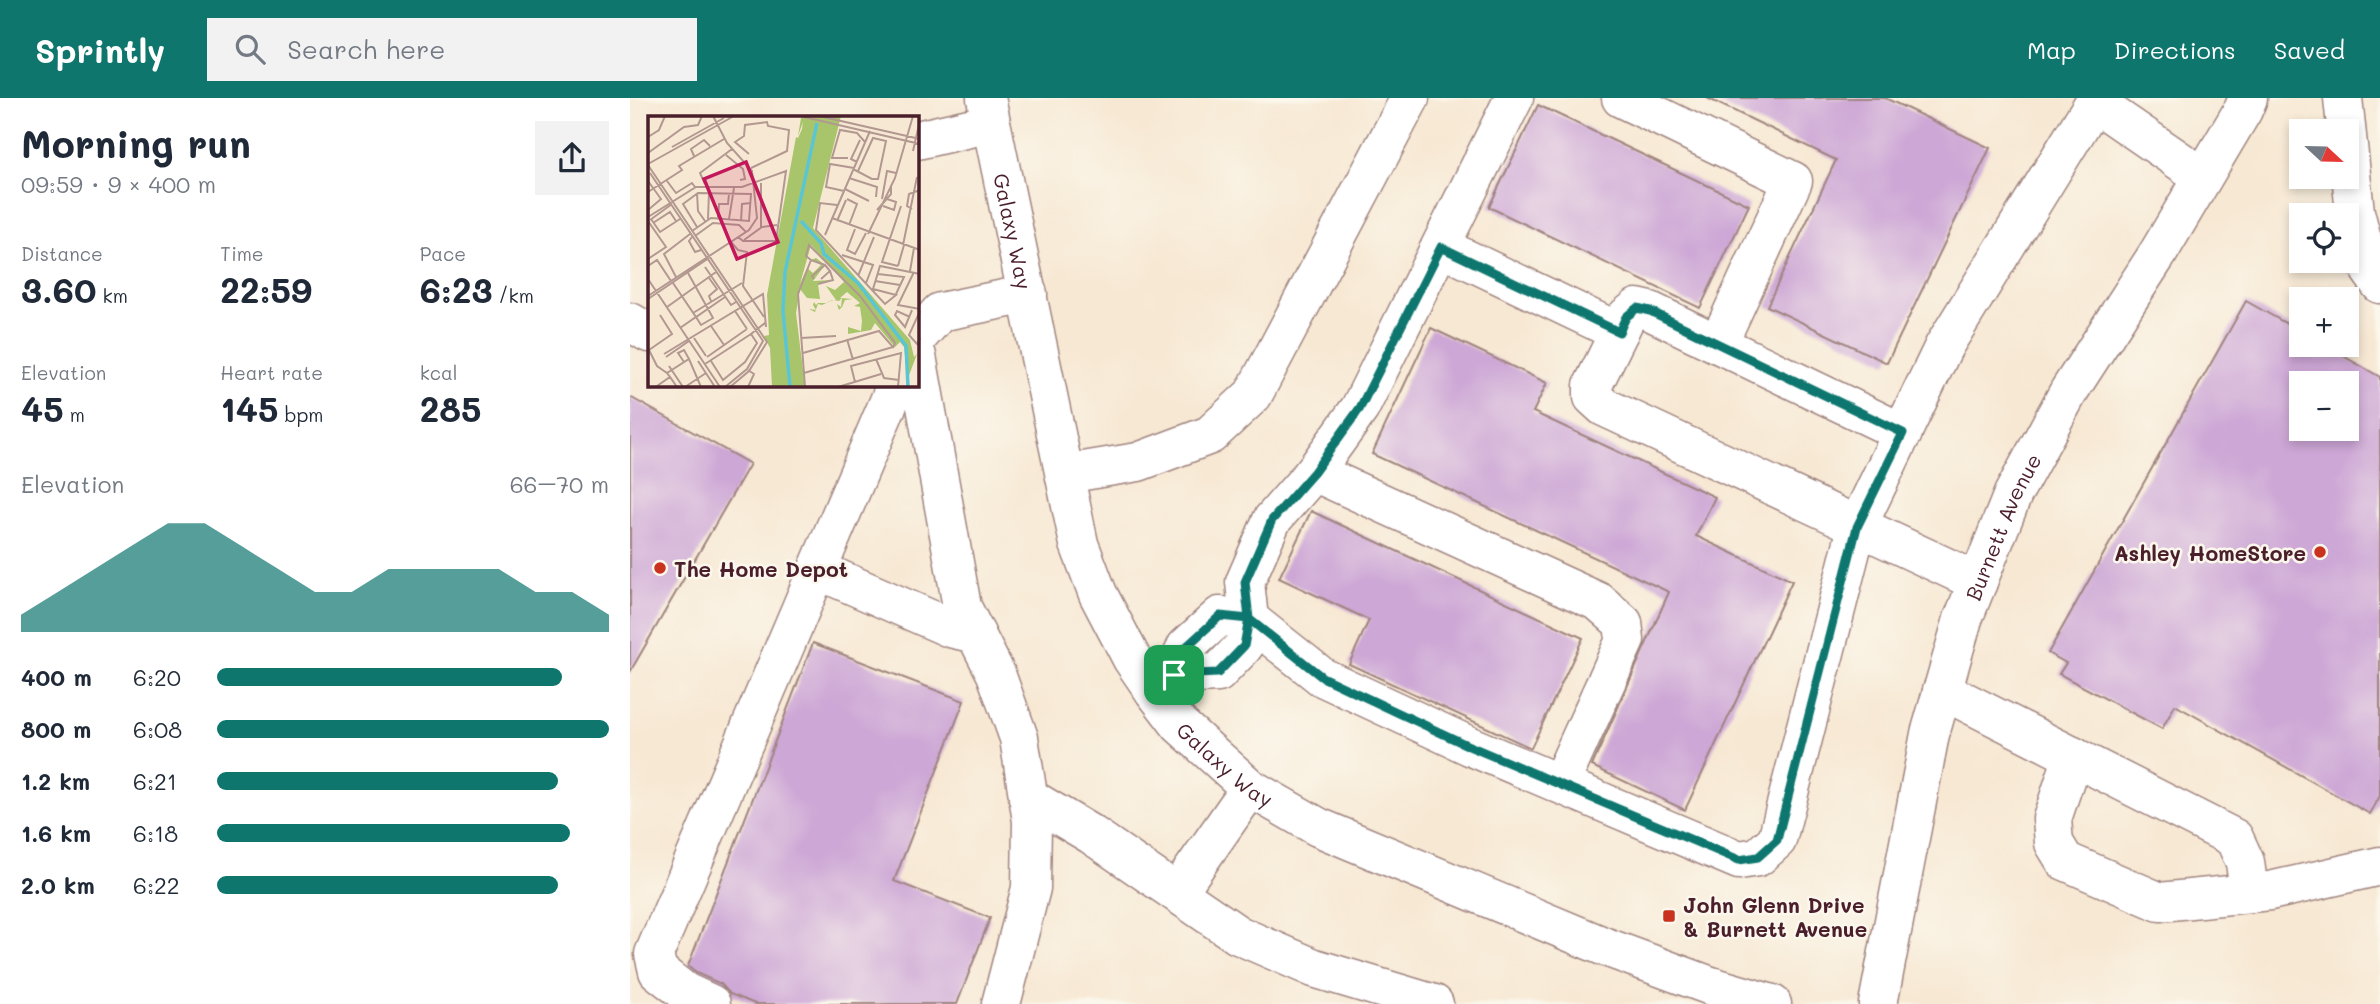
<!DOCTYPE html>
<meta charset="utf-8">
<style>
body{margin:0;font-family:Mali,sans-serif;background:#f2f2f3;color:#1f2937;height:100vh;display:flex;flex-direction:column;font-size:26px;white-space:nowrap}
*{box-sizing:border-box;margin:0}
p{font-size:23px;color:#747a83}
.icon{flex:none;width:38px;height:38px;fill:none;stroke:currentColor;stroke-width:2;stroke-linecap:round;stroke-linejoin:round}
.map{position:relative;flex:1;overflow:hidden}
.side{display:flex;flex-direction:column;background:#fff;width:630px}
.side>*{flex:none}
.needle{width:46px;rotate:112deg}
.tools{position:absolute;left:1659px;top:21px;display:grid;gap:14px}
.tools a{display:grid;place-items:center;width:70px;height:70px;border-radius:0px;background:#fff;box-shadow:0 4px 10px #0003;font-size:35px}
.pin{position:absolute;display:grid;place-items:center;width:60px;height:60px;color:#fff;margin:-30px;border-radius:14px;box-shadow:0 4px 10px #0006}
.round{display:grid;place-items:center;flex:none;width:74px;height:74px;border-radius:0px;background:#f2f2f3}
.overview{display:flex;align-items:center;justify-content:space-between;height:119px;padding:0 21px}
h1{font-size:38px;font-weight:700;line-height:52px}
.figures{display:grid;grid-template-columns:repeat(3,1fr);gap:10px;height:119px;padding:7px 21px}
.figures div{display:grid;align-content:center}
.figures b{font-size:35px;font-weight:700}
.figures small{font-size:19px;font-weight:400}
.figures p{font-size:19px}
.chart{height:196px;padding:14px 21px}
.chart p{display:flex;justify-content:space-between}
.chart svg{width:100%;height:126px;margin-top:7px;fill:#0f766e;opacity:.7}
ul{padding:0 21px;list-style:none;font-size:23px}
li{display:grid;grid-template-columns:112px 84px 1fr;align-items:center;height:52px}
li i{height:18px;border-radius:9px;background:#0f766e}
header{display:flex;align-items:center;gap:42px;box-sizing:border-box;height:98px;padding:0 35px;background:#0f766e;color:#fff}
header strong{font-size:33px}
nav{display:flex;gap:38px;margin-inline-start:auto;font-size:24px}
.search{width:490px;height:63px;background:#f2f2f3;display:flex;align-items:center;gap:18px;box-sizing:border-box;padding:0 24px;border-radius:0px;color:#747a83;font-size:26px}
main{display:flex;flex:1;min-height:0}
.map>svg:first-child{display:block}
.building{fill:#cda7d6;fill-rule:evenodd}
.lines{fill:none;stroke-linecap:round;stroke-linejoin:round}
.minor-casing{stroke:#a0847f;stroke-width:41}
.minor{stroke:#fff;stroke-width:38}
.route-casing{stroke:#fff;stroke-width:14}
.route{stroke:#0f766e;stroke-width:9}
.poi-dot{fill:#c8321e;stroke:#fbf7ec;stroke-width:2.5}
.labels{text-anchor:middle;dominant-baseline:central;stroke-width:5;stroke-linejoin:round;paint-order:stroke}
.street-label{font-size:21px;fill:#4a1f2b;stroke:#fbf7ec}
.poi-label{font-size:21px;font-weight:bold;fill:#4a1f2b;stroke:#fbf7ec;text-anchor:start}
.inset-river{fill:none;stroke:#5ac6d3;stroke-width:3.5}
.inset-road{fill:none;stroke:#b29890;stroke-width:2}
.view{fill:#c2185b;fill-opacity:0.15;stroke:#c2185b;stroke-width:3.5}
.inset-edge{fill:none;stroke:#4a1f2b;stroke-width:3.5}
</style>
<header>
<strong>Sprintly</strong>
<div class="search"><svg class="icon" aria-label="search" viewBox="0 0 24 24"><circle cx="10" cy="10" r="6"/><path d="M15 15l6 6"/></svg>Search here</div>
<nav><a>Map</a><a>Directions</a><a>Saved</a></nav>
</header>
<main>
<section class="side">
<div class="overview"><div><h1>Morning run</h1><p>09:59 · 9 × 400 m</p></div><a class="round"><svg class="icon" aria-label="share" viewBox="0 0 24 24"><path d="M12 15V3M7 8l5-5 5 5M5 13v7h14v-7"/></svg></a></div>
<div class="figures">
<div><p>Distance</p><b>3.60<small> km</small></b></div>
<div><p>Time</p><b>22:59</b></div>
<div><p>Pace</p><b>6:23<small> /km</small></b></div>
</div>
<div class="figures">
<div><p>Elevation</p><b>45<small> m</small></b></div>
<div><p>Heart rate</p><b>145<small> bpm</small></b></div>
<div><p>kcal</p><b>285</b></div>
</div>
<div class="chart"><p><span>Elevation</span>66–70 m</p>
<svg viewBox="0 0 160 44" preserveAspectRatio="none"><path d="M0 44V38L10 30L20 22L30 14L40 6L50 6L60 14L70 22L80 30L90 30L100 22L110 22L120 22L130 22L140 30L150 30L160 38V44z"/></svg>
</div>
<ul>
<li><b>400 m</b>6:20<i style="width:88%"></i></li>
<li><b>800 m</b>6:08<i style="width:100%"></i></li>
<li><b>1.2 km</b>6:21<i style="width:87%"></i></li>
<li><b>1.6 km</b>6:18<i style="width:90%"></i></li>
<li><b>2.0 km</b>6:22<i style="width:87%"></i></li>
</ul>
</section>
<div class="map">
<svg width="1750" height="906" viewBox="0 0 1750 906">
<rect width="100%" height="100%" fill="#fbf7ec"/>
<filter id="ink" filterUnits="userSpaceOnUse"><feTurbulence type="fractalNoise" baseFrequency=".0143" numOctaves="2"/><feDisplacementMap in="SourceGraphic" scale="14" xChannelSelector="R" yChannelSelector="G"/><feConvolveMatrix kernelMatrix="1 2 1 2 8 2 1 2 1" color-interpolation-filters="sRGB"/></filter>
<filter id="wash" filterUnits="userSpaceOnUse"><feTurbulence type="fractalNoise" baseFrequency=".00686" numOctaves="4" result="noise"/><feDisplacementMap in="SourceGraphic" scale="28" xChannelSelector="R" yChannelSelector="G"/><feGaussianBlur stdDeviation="1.57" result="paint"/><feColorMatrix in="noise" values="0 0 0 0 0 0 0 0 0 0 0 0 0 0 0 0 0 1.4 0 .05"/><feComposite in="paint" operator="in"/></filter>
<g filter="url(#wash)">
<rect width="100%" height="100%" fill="#f7e8d3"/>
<g id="blocks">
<g class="building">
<polygon points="1077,0 1255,0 1360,50 1257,265 1137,208 1206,62"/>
<polygon points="908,7 1119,107 1070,210 859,109"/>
<path d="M 1616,203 L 1671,234 L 1671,247 L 1694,247 L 1750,279 L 1750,698 L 1740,716 L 1545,607 L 1532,631 L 1429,576 L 1436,565 L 1418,555 ZM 1671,285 L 1717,285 L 1717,331 L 1671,331 Z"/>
<polygon points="801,230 917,285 903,314 1085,399 1066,438 1162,483 1055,712 962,668 1039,494 742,356"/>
<polygon points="0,299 120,366 0,574"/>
<polygon points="681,413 953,540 901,650 719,566 739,522 649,480"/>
<polygon points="183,545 334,603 264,783 360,820 327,906 125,906 100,896 91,886 66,875 58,868"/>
</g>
</g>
</g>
<g filter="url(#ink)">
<use href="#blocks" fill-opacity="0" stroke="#a0847f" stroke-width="2"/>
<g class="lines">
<defs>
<g id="minor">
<path id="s1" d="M 356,0 L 449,446 L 468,496 L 502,561 L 524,593 L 550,627 L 620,690 L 688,729 L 973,848 L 1081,888 L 1142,906"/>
<polyline points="884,0 730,310 684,374 642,422 615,484 619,521 692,579 840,648 1109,762 1128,759 1147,742 1227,429 1314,248 1467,0"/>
<polyline points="991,0 1163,83 1088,246 1273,335"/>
<polyline points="1713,0 1725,114 1740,172 1750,186"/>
<polyline points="1464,4 1573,79"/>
<polyline points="287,42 361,25"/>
<polyline points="811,149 989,234 963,287 963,299 974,309 1348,484"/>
<polyline points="0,224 19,235"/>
<polyline points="989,234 996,219 1007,210 1020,213 1088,246"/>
<polyline points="287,240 310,214 398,196"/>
<polyline points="287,258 332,509 366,576 389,640 402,723 401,790 371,906"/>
<polyline points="684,374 969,504 993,525 995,542 930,686"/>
<polyline points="435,376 508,364 580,337 623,297 780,0"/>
<polyline points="188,472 320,530 346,536"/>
<polyline points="1312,592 1604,740 1615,764 1619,795"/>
<polyline points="524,593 544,577 556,549 590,518 619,521 614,548 588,575 544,577"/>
<polyline points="1443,658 1422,721 1424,745 1435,763 1530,804 1640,793 1750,768"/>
<polyline points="398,699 462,737 608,837 684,870 804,906"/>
<polyline points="547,795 620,690"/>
<polyline points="81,906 55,894 28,873 24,856 266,287"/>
<path id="s2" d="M 1248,906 L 1300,636 L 1333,521 L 1383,396 L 1439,293 L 1527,157 L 1613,12 L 1618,0"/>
</g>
</defs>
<use href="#minor" class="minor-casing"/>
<use href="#minor" class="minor"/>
</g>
</g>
<g class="lines" filter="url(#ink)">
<defs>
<polyline id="route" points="544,577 556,549 590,518 619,521 692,579 839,648 1109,762 1128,759 1147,742 1227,429 1273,335 1020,213 1007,210 996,219 989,234 811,149 730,310 684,374 642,422 615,484 619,521 614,548 588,575 544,577"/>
</defs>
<use href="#route" class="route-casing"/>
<use href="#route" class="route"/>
</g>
<g class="poi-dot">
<circle cx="1690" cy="454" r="7"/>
<circle cx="30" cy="470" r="7"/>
<rect x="1032" y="811" width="14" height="14" rx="3.5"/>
</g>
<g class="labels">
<g class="street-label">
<text stroke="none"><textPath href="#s1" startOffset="136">Galaxy Way</textPath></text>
<text stroke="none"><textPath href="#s2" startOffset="495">Burnett Avenue</textPath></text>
<text stroke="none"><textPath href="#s1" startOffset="724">Galaxy Way</textPath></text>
</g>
<g class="poi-label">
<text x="1676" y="454" text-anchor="end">Ashley HomeStore</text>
<text x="44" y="470">The Home Depot</text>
<text x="1053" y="806">John Glenn Drive<tspan x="1053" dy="24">&amp; Burnett Avenue</tspan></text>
</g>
</g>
<g transform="translate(18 18)">
<rect width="271" height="271" fill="#f7e8d3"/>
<path d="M 193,0 L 165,112 L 262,224 L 266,241 L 269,238 L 260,262 L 256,231 L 252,226 L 247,231 L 227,207 L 223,214 L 200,218 L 200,211 L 213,215 L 214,205 L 212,191 L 206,190 L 212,187 L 199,176 L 192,182 L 205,183 L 197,184 L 194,191 L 191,194 L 189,188 L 193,191 L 194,182 L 191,185 L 185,184 L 174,189 L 170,188 L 167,196 L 161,193 L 168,194 L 165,189 L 166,186 L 168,189 L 170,187 L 178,187 L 184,184 L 188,184 L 178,170 L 187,174 L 196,166 L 163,129 L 152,168 L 159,152 L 165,157 L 173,149 L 163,144 L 168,142 L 177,149 L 165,165 L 185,164 L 170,168 L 172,183 L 159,182 L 152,173 L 148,197 L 157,271 L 124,271 L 122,232 L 116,220 L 121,219 L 119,179 L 148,21 L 150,22 L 154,13 L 155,6 L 150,20 L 153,2 Z" fill="#a8c56c"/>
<path class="inset-river" d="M 153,105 L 173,127 L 176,138 L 210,167 L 258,230 L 260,271M 142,271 L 135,195 L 137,156 L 169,7"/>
<path class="inset-road" d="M 152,0 L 272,28M 171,0 L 272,23M 0,21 L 11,14 L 17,0M 24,31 L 76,2M 265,35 L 272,4M 0,37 L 36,11 L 50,9 L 54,0M 101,38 L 87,26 L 96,20 L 97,9 L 119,6 L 120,10 L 141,14 L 139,35 L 103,52M 78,39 L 95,53 L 97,63 L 92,64M 46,40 L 43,33 L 56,24 L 62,30M 200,42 L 184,42 L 192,14 L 209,17 L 217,26M 209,46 L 203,43 L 212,24M 0,48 L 86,0M 0,49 L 119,226 L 101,255 L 82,271M 205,53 L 224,63 L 230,63 L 238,25 L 225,22 L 210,55M 2,57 L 115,225 L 99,253 L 77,271M 201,62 L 229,71 L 228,81M 0,65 L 13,83 L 0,94M 19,65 L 28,77 L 44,67 L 47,71M 113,67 L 113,112M 57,68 L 52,57 L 84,33M 197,73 L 221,85M 196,75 L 178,71 L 182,48 L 206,52M 0,76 L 34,54 L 31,50 L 76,23M 49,77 L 50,95 L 57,105M 199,83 L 209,88 L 201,109M 234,83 L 239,55 L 248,57M 189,89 L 172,87 L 168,114 L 237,188 L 248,179 L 225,173 L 232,150 L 272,158M 235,90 L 246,94 L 248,86 L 239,83M 264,93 L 259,90 L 261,78 L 272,74M 229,94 L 243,78 L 243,69M 0,101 L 48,71 L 94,71 L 138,55 L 128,125 L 95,125 L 90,121M 70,102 L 71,88 L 80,88 L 81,78M 184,102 L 272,134M 3,103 L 12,116 L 32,103M 60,103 L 61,76M 81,103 L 86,72M 2,104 L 24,88M 93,105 L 94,88 L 103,87M 189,105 L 198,84M 5,107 L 22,96 L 28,105M 207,113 L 199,134 L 207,138 L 218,117M 44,115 L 63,102 L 101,105 L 103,78 L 50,77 L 35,88 L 49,111M 220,118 L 247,62 L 265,0M 177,119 L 222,15M 47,120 L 65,107 L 91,109 L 98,116M 44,121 L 41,125 L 47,136 L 53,134M 96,124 L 114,111 L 129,109M 83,126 L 90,134 L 99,136 L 95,170 L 116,201M 255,129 L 269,61M 194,139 L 225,149 L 218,167M 0,143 L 18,131 L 0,105M 163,144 L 158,140 L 161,129 L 212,180 L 247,227 L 245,232M 0,150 L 9,144 L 23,165M 250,150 L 234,146 L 253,90M 250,150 L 256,129M 57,151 L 83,189 L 88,186M 262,155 L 266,132M 266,156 L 250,189 L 272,193M 230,158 L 256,161 L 248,178M 210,160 L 226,121M 28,161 L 16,138 L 42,118M 61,162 L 69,173 L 61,180 L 63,185M 0,163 L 72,271M 166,163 L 164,160 L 177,149 L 182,155 L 173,163M 227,165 L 252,169M 25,167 L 48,201 L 77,181M 170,168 L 185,164 L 182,155M 0,180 L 101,114 L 109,102 L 104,55 L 79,27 L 65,0M 0,183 L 61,142M 19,191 L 68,156M 87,195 L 99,213M 272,195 L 261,219 L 269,228 L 272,222M 45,197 L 94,167M 12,199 L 24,218 L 1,234 L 9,250 L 19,257M 262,201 L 249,195 L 247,199 L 257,211 L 264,194M 63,210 L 76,229M 32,212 L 48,201 L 53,209 L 65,202 L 40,157M 46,222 L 58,240M 153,222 L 188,220M 199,223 L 205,244M 155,237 L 231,215 L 245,231 L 156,257M 16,238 L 115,178 L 118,211M 18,241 L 41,225M 59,241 L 99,213M 228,243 L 236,262 L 251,264M 50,245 L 67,271M 63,245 L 75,264 L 97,246 L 109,227 L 103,218 L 117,207M 36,246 L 30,237 L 36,234 L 41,243M 57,248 L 103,218M 21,250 L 35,271M 100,254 L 106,258 L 100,271M 22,261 L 19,257 L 41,243 L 53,271M 207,266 L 203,250 L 253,237 L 250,271M 9,270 L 22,261 L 29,271M 37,271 L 58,257M 157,271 L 150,178 L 163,144 L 177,149M 190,271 L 233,258"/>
<path class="view" d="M 98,46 L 130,126 L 89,143 L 56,63 Z"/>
<rect width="271" height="271" class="inset-edge"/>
</g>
</svg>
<div class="tools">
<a><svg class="needle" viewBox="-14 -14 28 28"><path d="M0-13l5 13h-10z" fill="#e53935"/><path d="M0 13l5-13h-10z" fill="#747a83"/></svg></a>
<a><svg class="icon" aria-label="locate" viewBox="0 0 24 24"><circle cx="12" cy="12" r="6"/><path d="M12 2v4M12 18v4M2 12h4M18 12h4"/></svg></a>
<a>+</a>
<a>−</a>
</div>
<div class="pin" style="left:544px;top:577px;background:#1e9e55"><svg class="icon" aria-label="arrive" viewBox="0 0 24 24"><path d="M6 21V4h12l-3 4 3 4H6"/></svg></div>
</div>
</main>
